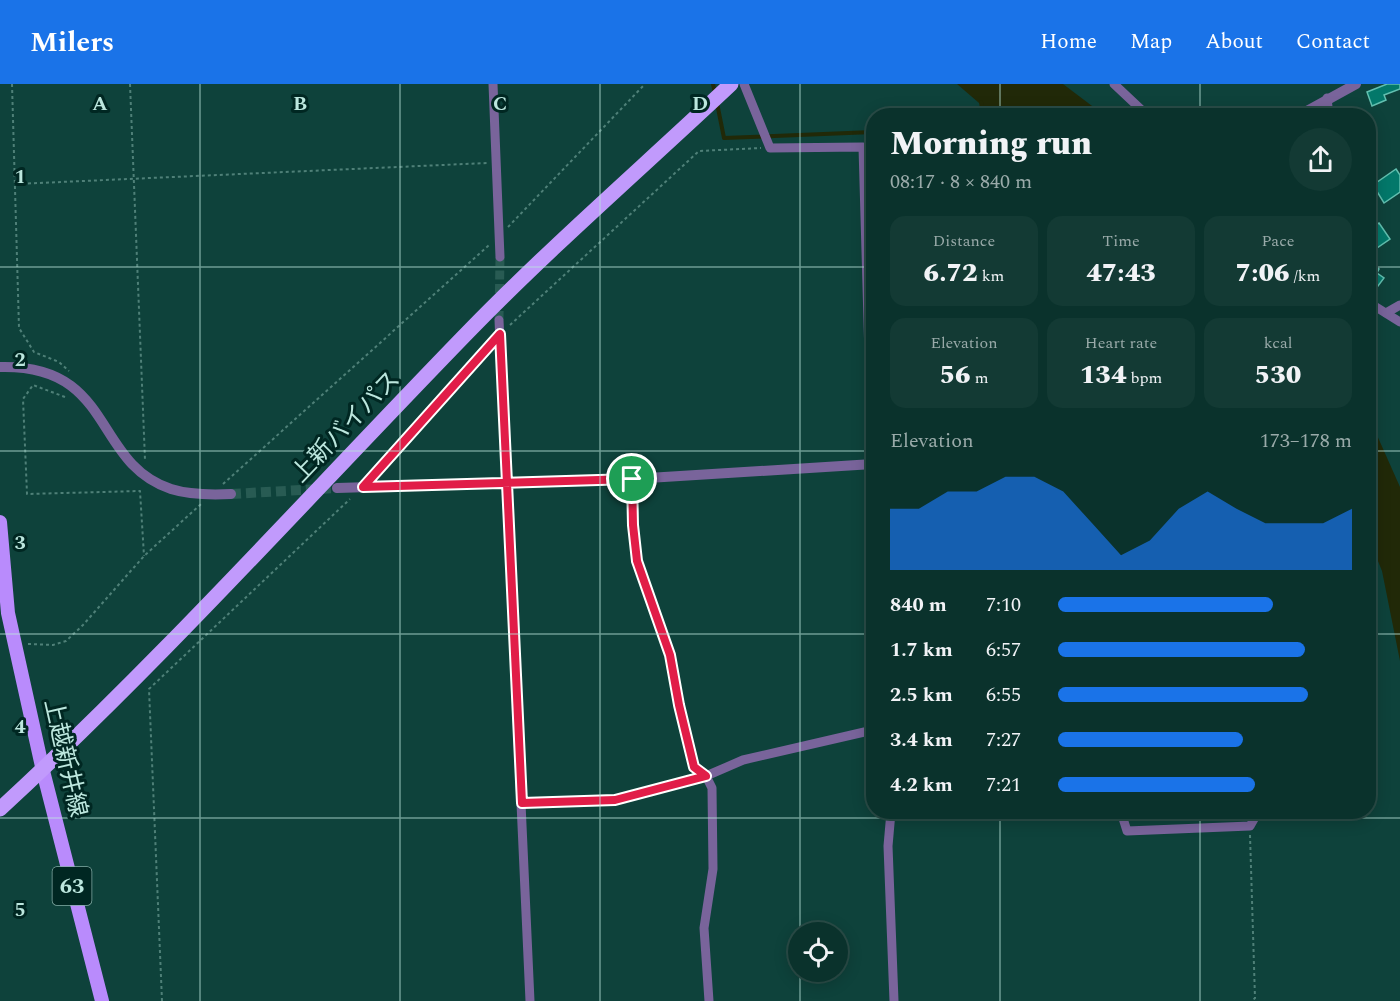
<!DOCTYPE html>
<meta charset="utf-8">
<style>
body{margin:0;font-family:Spectral,"Noto Sans JP",serif;background:#133a34;color:#f1f3f6;height:100vh;display:flex;flex-direction:column;font-size:22px;white-space:nowrap}
*{box-sizing:border-box;margin:0}
p{font-size:20px;color:#99aaa9}
.icon{flex:none;width:33px;height:33px;fill:none;stroke:currentColor;stroke-width:2;stroke-linecap:round;stroke-linejoin:round}
.map{position:relative;flex:1;overflow:hidden}
.side{position:absolute;left:866px;top:24px;width:510px;height:711px;display:flex;flex-direction:column;background:#0a322c;border-radius:24px;box-shadow:0 3px 15px #0003,0 0 0 2px #2a4d48}
.side>*{flex:none}
.tools{position:absolute;left:788px;top:838px;display:grid;gap:12px}
.tools a{display:grid;place-items:center;width:60px;height:60px;border-radius:50%;background:#0a322c;box-shadow:0 3px 15px #0003,0 0 0 2px #2a4d48;font-size:30px}
.pin{position:absolute;display:grid;place-items:center;width:51px;height:51px;color:#fff;margin:-26px;border:3px solid #fff;border-radius:50%;box-shadow:0 2px 6px #0007}
.round{display:grid;place-items:center;flex:none;width:63px;height:63px;border-radius:32px;background:#133a34}
.overview{display:flex;align-items:center;justify-content:space-between;height:102px;padding:0 24px}
h1{font-size:33px;font-weight:800;line-height:45px}
.figures{display:grid;grid-template-columns:repeat(3,1fr);gap:9px;height:102px;padding:6px 24px}
.figures div{display:grid;align-content:center;border-radius:15px;background:#133a34;text-align:center}
.figures b{font-size:26px;font-weight:800}
.figures small{font-size:16px;font-weight:400}
.figures p{font-size:16px}
.chart{height:168px;padding:12px 24px}
.chart p{display:flex;justify-content:space-between}
.chart svg{width:100%;height:108px;margin-top:6px;fill:#1a73e8;opacity:.7}
ul{padding:0 24px;list-style:none;font-size:20px}
li{display:grid;grid-template-columns:96px 72px 1fr;align-items:center;height:45px}
li i{height:15px;border-radius:8px;background:#1a73e8}
header{display:flex;align-items:center;gap:36px;box-sizing:border-box;height:84px;padding:0 30px;background:#1a73e8;color:#fff}
header strong{font-size:28px}
nav{display:flex;gap:33px;margin-inline-start:auto;font-size:21px}
.map>svg:first-child{display:block}
.water{fill:#212908}
.lines{fill:none;stroke-linecap:round;stroke-linejoin:round}
.stream{stroke:#212908;stroke-width:4}
.building{fill:#03786a;stroke:#62bfaf;stroke-width:1.5}
.minor-tunnel{stroke:#285b53;stroke-width:9;stroke-dasharray:9 4.5;stroke-linecap:butt}
.tertiary-tunnel{stroke:#285b53;stroke-width:10;stroke-dasharray:10 5;stroke-linecap:butt}
.path{stroke:#4f8078;stroke-width:2;stroke-dasharray:3 3;stroke-linecap:butt}
.minor{stroke:#79649b;stroke-width:9}
.tertiary{stroke:#79649b;stroke-width:10}
.primary{stroke:#b98bfc;stroke-width:14}
.trunk{stroke:#c19afc;stroke-width:15}
.route-casing{stroke:#fff;stroke-width:12}
.route{stroke:#e11d48;stroke-width:8}
.grid{fill:none;stroke:#bce7de;stroke-width:1.5;stroke-opacity:0.55}
.labels{text-anchor:middle;dominant-baseline:central;stroke-width:6;stroke-linejoin:round;paint-order:stroke}
.shield{fill:#002722;stroke:#84ada6;stroke-width:1.5}
.shield-label{font-size:22px;font-weight:bold;fill:#bce7de}
.street-label{font-size:24px;fill:#bce7de;stroke:#002722}
.grid-label{font-size:20px;text-anchor:middle;font-weight:bold;fill:#bce7de;stroke:#002722;stroke-width:6;stroke-linejoin:round;paint-order:stroke}
</style>
<header>
<strong>Milers</strong>
<nav><a>Home</a><a>Map</a><a>About</a><a>Contact</a></nav>
</header>
<div class="map">
<svg width="1400" height="917" viewBox="0 0 1400 917">
<rect width="100%" height="100%" fill="#0e423b"/>
<g class="water">
<polygon points="957,0 1063,0 1104,31 993,31"/>
<polygon points="1368,331 1400,403 1400,577 1382,487 1368,452"/>
</g>
<g class="lines">
<g class="stream">
<polyline points="713,0 715,9"/>
<polyline points="981,18 983,32"/>
<polyline points="717,19 724,54 873,48"/>
</g>
</g>
<g class="building">
<polygon points="1387,0 1400,0 1400,5 1384,11 1386,16 1372,22 1367,8"/>
<polygon points="1396,85 1400,91 1400,108 1384,119 1373,101"/>
<polygon points="1379,139 1390,155 1368,170 1368,146"/>
<polygon points="1368,177 1379,185 1377,189 1384,194 1375,206 1368,201"/>
</g>
<g class="lines">
<polyline class="minor-tunnel" points="499,236 500,173"/>
<polyline class="tertiary-tunnel" points="231,410 337,404"/>
<g class="path">
<polyline points="12,0 19,244 34,268 59,278 69,287"/>
<polyline points="130,0 145,376"/>
<polyline points="16,100 487,79"/>
<polyline points="508,143 645,0"/>
<polyline points="510,241 699,67 761,64"/>
<polyline points="65,313 33,301 23,315 27,410 140,407 144,472"/>
<polyline points="373,392 490,262"/>
<polyline points="223,400 489,161"/>
<polyline points="28,560 53,561 66,557 83,541 144,472 201,420"/>
<polyline points="1250,751 1255,914 1252,917"/>
<polyline points="162,917 149,605 350,415"/>
</g>
<g class="minor">
<polyline points="493,0 500,173"/>
<polyline points="744,0 770,64 863,63 873,411"/>
<polyline points="1114,0 1148,32"/>
<polyline points="1327,14 1329,32"/>
<polyline points="1368,106 1369,107"/>
<polyline points="1368,218 1400,238"/>
<polyline points="1386,229 1400,221"/>
<polyline points="499,236 530,917"/>
<polyline points="632,395 632,440 637,477 670,571 679,621 694,683 706,692 712,704 713,785 704,844 709,917"/>
<polyline points="522,719 615,716 706,692 743,676 873,646"/>
<polyline points="891,728 888,762 894,917"/>
<polyline points="1121,728 1127,747 1250,742 1258,728"/>
</g>
<g class="tertiary">
<polyline points="1298,32 1356,0"/>
<path d="M 0,283 C 115,280 92,379 171,405 C 190,411 211,411 231,410"/>
<polyline points="337,404 632,395 873,380"/>
</g>
<polyline class="primary" points="0,438 8,529 43,687 102,917"/>
<path class="trunk" d="M 0,725 C 165,573 315,405 471,245 C 554,160 644,82 731,0"/>
</g>
<g class="lines">
<defs>
<polyline id="route" points="632,395 363,403 500,250 522,719 615,716 706,692 694,683 679,621 670,571 637,477 633,441 632,395"/>
</defs>
<use href="#route" class="route-casing"/>
<use href="#route" class="route"/>
</g>
<path class="grid" d="M 200,0 L 200,917M 400,0 L 400,917M 600,0 L 600,917M 800,0 L 800,849M 1000,0 L 1000,32M 1200,0 L 1200,32M 0,183 L 873,183M 1368,183 L 1400,183M 0,367 L 873,367M 1368,367 L 1400,367M 0,550 L 873,550M 1368,550 L 1400,550M 1000,728 L 1000,917M 1200,728 L 1200,917M 0,734 L 1400,734M 800,888 L 800,917"/>
<g class="labels">
<rect class="shield" x="52.5" y="783" width="39" height="38" rx="4.5"/>
<g class="shield-label">
<text x="72" y="802">63</text>
</g>
<g class="street-label">
<text transform="translate(346 343) rotate(-46)">上新バイパス</text>
<text transform="translate(65 674) rotate(77)">上越新井線</text>
</g>
</g>
<g class="grid-label">
<text x="100" y="26">A</text>
<text x="300" y="26">B</text>
<text x="500" y="26">C</text>
<text x="700" y="26">D</text>
<text x="20" y="99">1</text>
<text x="20" y="282">2</text>
<text x="20" y="465">3</text>
<text x="20" y="649">4</text>
<text x="20" y="832">5</text>
</g>
</svg>
<div class="tools">
<a><svg class="icon" aria-label="locate" viewBox="0 0 24 24"><circle cx="12" cy="12" r="6"/><path d="M12 2v4M12 18v4M2 12h4M18 12h4"/></svg></a>
</div>
<div class="pin" style="left:632px;top:395px;background:#1e9e55"><svg class="icon" aria-label="arrive" viewBox="0 0 24 24"><path d="M6 21V4h12l-3 4 3 4H6"/></svg></div>
<section class="side">
<div class="overview"><div><h1>Morning run</h1><p>08:17 · 8 × 840 m</p></div><a class="round"><svg class="icon" aria-label="share" viewBox="0 0 24 24"><path d="M12 15V3M7 8l5-5 5 5M5 13v7h14v-7"/></svg></a></div>
<div class="figures">
<div><p>Distance</p><b>6.72<small> km</small></b></div>
<div><p>Time</p><b>47:43</b></div>
<div><p>Pace</p><b>7:06<small> /km</small></b></div>
</div>
<div class="figures">
<div><p>Elevation</p><b>56<small> m</small></b></div>
<div><p>Heart rate</p><b>134<small> bpm</small></b></div>
<div><p>kcal</p><b>530</b></div>
</div>
<div class="chart"><p><span>Elevation</span>173–178 m</p>
<svg viewBox="0 0 160 44" preserveAspectRatio="none"><path d="M0 44V19L10 19L20 12L30 12L40 6L50 6L60 12L70 25L80 38L90 32L100 19L110 12L120 19L130 25L140 25L150 25L160 19V44z"/></svg>
</div>
<ul>
<li><b>840 m</b>7:10<i style="width:73%"></i></li>
<li><b>1.7 km</b>6:57<i style="width:84%"></i></li>
<li><b>2.5 km</b>6:55<i style="width:85%"></i></li>
<li><b>3.4 km</b>7:27<i style="width:63%"></i></li>
<li><b>4.2 km</b>7:21<i style="width:67%"></i></li>
</ul>
</section>
</div>
